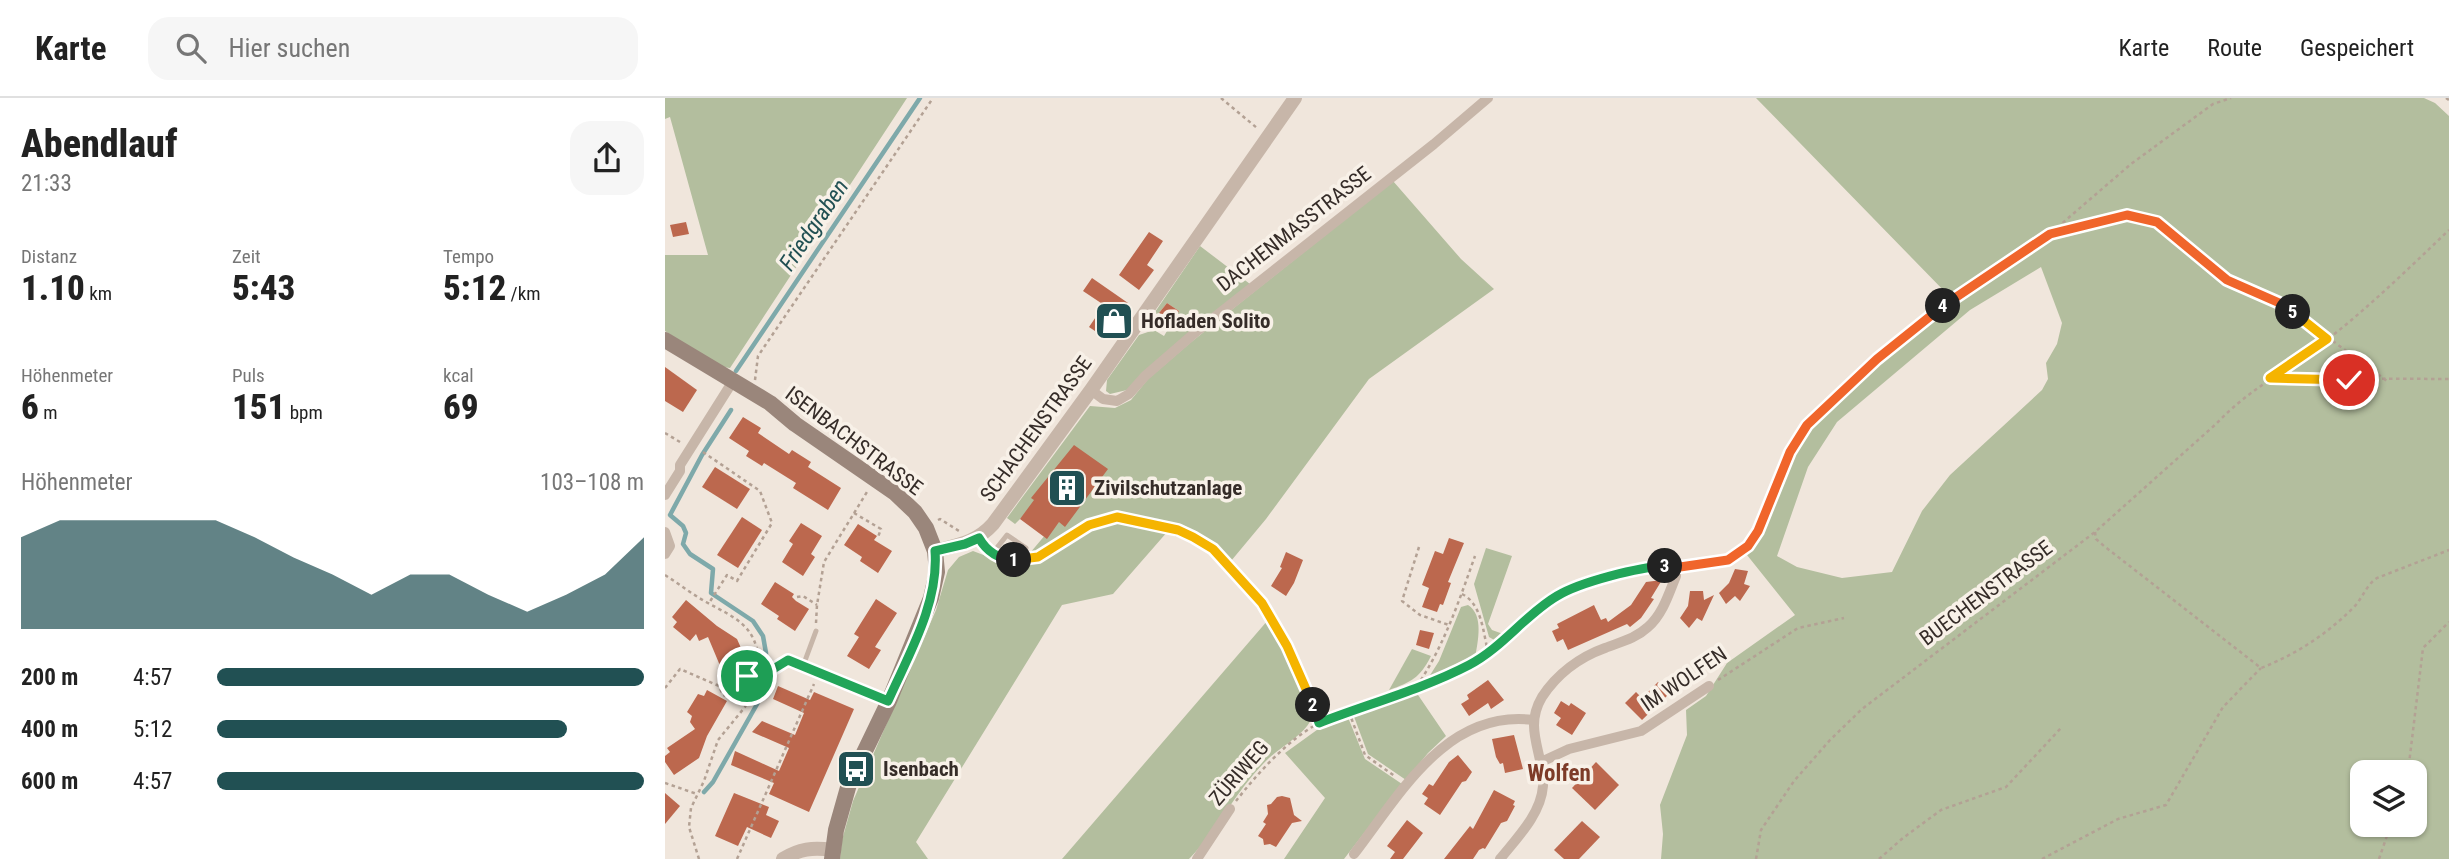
<!DOCTYPE html>
<html lang="de">
<meta charset="utf-8">
<style>
body{margin:0;font-family:"Roboto Condensed",sans-serif;background:#f6f6f6;color:#222;height:100vh;display:flex;flex-direction:column;font-size:26px;white-space:nowrap}
*{box-sizing:border-box;margin:0}
p{font-size:23px;color:#767676}
.icon{flex:none;width:38px;height:38px;fill:none;stroke:currentColor;stroke-width:2;stroke-linecap:round;stroke-linejoin:round}
.map{position:relative;flex:1;overflow:hidden}
.details{display:flex;flex-direction:column;background:#fff;width:665px}
.details>*{flex:none}
.fabs{position:absolute;left:1685px;top:662px;display:grid;gap:14px}
.fabs a{display:grid;place-items:center;width:77px;height:77px;border-radius:14px;background:#fff;box-shadow:0 2px 5px #0004;font-size:35px}
.pin{position:absolute;display:grid;place-items:center;width:60px;height:60px;color:#fff;margin:-30px;border:4px solid #fff;border-radius:50%;box-shadow:0 2px 7px #0007}
.km{position:absolute;width:35px;height:35px;margin:-18px;border-radius:50%;background:#222;color:#fff;font-size:19px;line-height:35px;text-align:center}
.round{display:grid;place-items:center;flex:none;width:74px;height:74px;border-radius:21px;background:#f6f6f6}
.head{display:flex;align-items:center;justify-content:space-between;height:119px;padding:0 21px}
h1{font-size:38px;font-weight:800;line-height:52px}
.stats{display:grid;grid-template-columns:repeat(3,1fr);gap:10px;height:119px;padding:7px 21px}
.stats div{display:grid;align-content:center}
.stats b{font-size:35px;font-weight:800}
.stats small{font-size:19px;font-weight:400}
.stats p{font-size:19px}
.chart{height:196px;padding:14px 21px}
.chart p{display:flex;justify-content:space-between}
.chart svg{width:100%;height:126px;margin-top:7px;fill:#215053;opacity:.7}
ul{padding:0 21px;list-style:none;font-size:23px}
li{display:grid;grid-template-columns:112px 84px 1fr;align-items:center;height:52px}
li i{height:18px;border-radius:9px;background:#215053}
header{display:flex;align-items:center;gap:42px;box-sizing:border-box;height:98px;padding:0 35px;background:#fff;border-bottom:2px solid #e0e0e0}
header strong{font-size:33px}
nav{display:flex;gap:38px;margin-inline-start:auto;font-size:24px}
.search{width:490px;height:63px;background:#f6f6f6;display:flex;align-items:center;gap:18px;box-sizing:border-box;padding:0 24px;border-radius:21px;color:#767676;font-size:26px}
main{display:flex;flex:1;min-height:0}
.map>svg:first-child{display:block}
.green{fill:#b3be9e;fill-rule:evenodd}
.lines{fill:none;stroke-linecap:round;stroke-linejoin:round}
.stream{stroke:#7ea9aa;stroke-width:4.5}
.building{fill:#bc684e}
.path{stroke:#b3a194;stroke-width:2.5;stroke-dasharray:3.5 3.5;stroke-linecap:butt}
.service{stroke:#c7b6a9;stroke-width:5}
.minor{stroke:#c7b6a9;stroke-width:10}
.tertiary{stroke:#c7b6a9;stroke-width:14}
.secondary{stroke:#9a867b;stroke-width:16}
.split-1-casing{stroke:#fff;stroke-width:14}
.split-2-casing{stroke:#fff;stroke-width:14}
.split-3-casing{stroke:#fff;stroke-width:14}
.split-4-casing{stroke:#fff;stroke-width:14}
.split-5-casing{stroke:#fff;stroke-width:14}
.split-6-casing{stroke:#fff;stroke-width:14}
.split-1{stroke:#22a559;stroke-width:9}
.split-2{stroke:#f5b400;stroke-width:9}
.split-3{stroke:#22a559;stroke-width:9}
.split-4{stroke:#f0652b;stroke-width:9}
.split-5{stroke:#f0652b;stroke-width:9}
.split-6{stroke:#f5b400;stroke-width:9}
.labels{text-anchor:middle;dominant-baseline:central;stroke-width:7;stroke-linejoin:round;paint-order:stroke}
.street-label{font-size:21px;fill:#352c28;stroke:#f8f1e8}
.poi-label{font-size:21px;font-weight:bold;fill:#352c28;stroke:#f8f1e8;text-anchor:start}
.water-label{font-size:23px;font-style:italic;fill:#215053;stroke:#f8f1e8}
.neighbourhood-label{font-size:23px;font-weight:bold;fill:#7d3b28;stroke:#f8f1e8}
</style>
<header>
<strong>Karte</strong>
<div class="search"><svg class="icon" aria-label="search" viewBox="0 0 24 24"><circle cx="10" cy="10" r="6"/><path d="M15 15l6 6"/></svg>Hier suchen</div>
<nav><a>Karte</a><a>Route</a><a>Gespeichert</a></nav>
</header>
<main>
<section class="details">
<div class="head"><div><h1>Abendlauf</h1><p>21:33</p></div><a class="round"><svg class="icon" aria-label="share" viewBox="0 0 24 24"><path d="M12 15V3M7 8l5-5 5 5M5 13v7h14v-7"/></svg></a></div>
<div class="stats">
<div><p>Distanz</p><b>1.10<small> km</small></b></div>
<div><p>Zeit</p><b>5:43</b></div>
<div><p>Tempo</p><b>5:12<small> /km</small></b></div>
</div>
<div class="stats">
<div><p>Höhenmeter</p><b>6<small> m</small></b></div>
<div><p>Puls</p><b>151<small> bpm</small></b></div>
<div><p>kcal</p><b>69</b></div>
</div>
<div class="chart"><p><span>Höhenmeter</span>103–108 m</p>
<svg viewBox="0 0 160 44" preserveAspectRatio="none"><path d="M0 44V12L10 6L20 6L30 6L40 6L50 6L60 12L70 19L80 25L90 32L100 25L110 25L120 32L130 38L140 32L150 25L160 12V44z"/></svg>
</div>
<ul>
<li><b>200 m</b>4:57<i style="width:100%"></i></li>
<li><b>400 m</b>5:12<i style="width:82%"></i></li>
<li><b>600 m</b>4:57<i style="width:100%"></i></li>
</ul>
</section>
<div class="map">
<svg width="1784" height="761" viewBox="0 0 1784 761">
<rect width="100%" height="100%" fill="#f0e6dc"/>
<g class="green">
<path d="M 0,0 L 242,0 L 65,270 C 48,269 16,243 0,233 L 0,157 L 43,157 L 5,19 L 0,21 Z"/>
<path d="M 1091,0 L 1759,0 L 1770,5 L 1784,18 L 1784,761 L 996,761 L 998,736 L 995,707 L 1022,637 L 1021,612 L 1041,598 L 1062,565 L 1130,517 L 1082,457 L 1098,432 L 1127,361 L 1138,340 L 1163,310 L 1203,273 L 1280,211 L 1327,177 L 1373,148 L 1378,135 L 1284,198 ZM 1376,169 L 1397,225 L 1392,246 L 1381,265 L 1383,281 L 1377,292 L 1285,377 L 1257,413 L 1227,474 L 1177,480 L 1132,469 L 1112,458 L 1143,369 L 1172,324 L 1305,212 ZM 1698,674 L 1750,674 L 1750,726 L 1698,726 Z"/>
<polygon points="728,83 796,161 829,191 704,281 601,421 566,463 552,449 527,434 510,428 448,416 379,453 368,457 365,455 381,436 360,416 350,426 342,420 425,308 450,310 466,302 483,281 525,245"/>
<polygon points="535,148 585,186 462,292 445,296 441,293 442,282 474,237 489,232 499,238 514,213 502,205 494,215 488,217"/>
<polygon points="447,423 465,424 503,433 448,496 397,507 251,744 263,761 175,761 177,742 188,703 271,512 283,472 294,459 308,453 337,464 353,467"/>
<polygon points="821,450 847,458 823,526 827,532 841,537 831,543 824,539 809,486"/>
<path d="M 803,507 C 819,517 813,543 810,560 L 762,582 L 774,563 L 796,509 Z"/>
<path d="M 603,522 C 613,539 649,601 646,620 C 644,633 615,650 604,660 C 572,690 554,731 524,761 L 397,761 Z"/>
<path d="M 747,551 L 766,558 C 755,580 746,584 724,592 Z"/>
<polygon points="751,594 781,638 763,655 741,682 703,656 688,616"/>
<polygon points="682,617 700,661 737,686 679,761 619,761 660,700 620,655 656,629"/>
</g>
<g class="lines">
<g class="stream">
<polyline points="71,273 255,0"/>
<polyline points="39,694 48,684 100,592 101,555 98,538 88,523 46,495 48,471 25,456 18,446 21,435 18,428 5,417 37,357 66,312"/>
</g>
</g>
<g class="building">
<polygon points="21,124 24,136 8,139 5,127"/>
<polygon points="484,134 498,143 482,167 489,172 474,192 454,177"/>
<polygon points="427,180 463,205 439,239 424,229 439,207 418,193"/>
<polygon points="502,205 514,213 507,224 494,215"/>
<polygon points="0,269 32,292 18,314 0,303"/>
<polygon points="78,319 96,330 93,335 124,356 127,352 146,364 143,369 176,390 163,412 128,390 131,385 99,365 97,368 81,358 84,353 64,340"/>
<polygon points="409,347 443,371 400,429 394,424 382,441 355,421 369,402 366,400"/>
<polygon points="50,369 85,391 72,411 37,389"/>
<polygon points="77,419 97,432 73,470 52,457"/>
<polygon points="136,425 157,438 146,456 150,459 138,478 117,464 128,446 124,443"/>
<polygon points="193,426 212,438 209,442 227,453 213,475 195,463 197,459 179,447"/>
<polygon points="784,440 799,445 783,484 786,485 778,507 775,506 772,514 757,509 764,490 757,487 770,453 778,456"/>
<polygon points="621,454 638,462 629,485 621,498 606,488 617,470 615,469"/>
<polygon points="1070,471 1083,473 1079,486 1085,488 1075,503 1070,498 1061,506 1054,495 1064,485"/>
<polygon points="997,482 986,500 989,501 976,520 965,529 962,526 903,552 898,541 892,544 887,533 894,530 892,526 929,507 936,522 941,520 943,524 966,507 981,484"/>
<polygon points="110,484 129,496 127,499 131,503 144,511 130,533 112,521 114,518 96,506"/>
<polygon points="1025,493 1038,493 1039,502 1049,497 1037,523 1032,520 1024,530 1015,520 1023,508"/>
<polygon points="211,501 232,515 210,549 216,552 204,571 182,558 194,539 189,536"/>
<polygon points="21,502 52,528 72,541 84,568 64,577 60,568 56,570 43,539 34,543 31,536 25,543 8,529 12,524 7,519"/>
<polygon points="755,532 769,535 764,551 751,547"/>
<polygon points="823,582 839,602 826,611 823,605 804,618 796,606 804,601 802,597"/>
<polygon points="993,584 1005,595 977,622 960,605 971,594 977,600"/>
<polygon points="113,588 145,602 149,594 189,611 144,714 104,696 109,685 66,667 70,653 114,673 124,650 87,634 97,623 130,637 139,615 108,601"/>
<polygon points="42,592 62,603 42,638 34,660 9,677 0,664 0,658 5,654 2,650 30,631 25,624 27,618 22,614 33,596 39,598"/>
<polygon points="896,603 904,608 906,605 921,615 907,637 891,627 896,620 889,615"/>
<polygon points="849,637 858,671 840,675 838,665 835,666 831,659 827,641"/>
<polygon points="793,657 807,674 801,683 797,684 775,717 759,706 763,700 757,696 764,686 768,688 784,664"/>
<polygon points="931,664 954,687 930,712 907,690"/>
<polygon points="829,692 850,703 848,707 850,708 842,723 836,725 820,751 818,750 814,752 808,761 779,761 805,728 808,731"/>
<polygon points="0,695 15,708 0,726"/>
<polygon points="69,695 104,709 101,717 114,723 106,740 82,729 73,748 50,738"/>
<polygon points="617,698 625,700 629,717 637,723 627,725 611,749 605,746 599,747 598,741 593,738 601,726 598,724 603,716 602,707 606,706 612,699"/>
<polygon points="742,722 758,735 738,761 725,761 730,754 722,748"/>
<polygon points="917,723 935,739 914,761 899,761 889,752"/>
</g>
<g class="lines">
<g class="path">
<polyline points="556,0 592,30"/>
<polyline points="1781,0 1784,2"/>
<polyline points="1387,134 1466,66 1548,6 1566,0"/>
<polyline points="1605,280 1784,281"/>
<polyline points="90,282 93,258 268,0"/>
<polyline points="0,335 15,344"/>
<polyline points="38,354 95,393 107,425 72,483 62,477 44,505"/>
<polyline points="189,415 216,431 213,439"/>
<polyline points="273,422 275,421 294,433"/>
<path d="M 1430,434 L 1431,441 L 1439,448 L 1596,570 C 1630,557 1662,536 1688,510 C 1698,500 1701,487 1712,480 L 1784,452"/>
<polyline points="754,449 737,503 755,517 784,527"/>
<polyline points="1017,469 1063,462 1083,448 1093,433 1125,354 1142,327 1160,308 1212,261 1281,205 1385,136 1462,117 1492,124 1562,182 1619,207 1722,283"/>
<path d="M 0,477 C 14,486 27,496 41,504 C 70,520 92,527 94,566"/>
<path d="M 797,496 C 817,506 818,534 823,554"/>
<polyline points="132,499 138,498 152,507"/>
<polyline points="602,514 623,548 655,625"/>
<polyline points="151,525 152,507 159,464 202,394"/>
<polyline points="1053,582 1133,530 1179,520"/>
<path d="M 752,588 C 779,548 794,503 810,458"/>
<polyline points="0,590 15,571 54,588 58,597 62,598"/>
<polyline points="684,614 700,657 731,679"/>
<polyline points="1743,674 1758,550 1784,524"/>
<polyline points="0,685 32,696"/>
<path d="M 571,703 C 592,676 624,640 656,624 C 703,601 757,592 804,567 C 837,550 861,518 892,498 C 912,485 980,467 1004,468"/>
<polyline points="34,761 24,729 26,710 39,683 53,642 80,609 92,583"/>
<polyline points="72,761 149,586"/>
<path d="M 1091,761 L 1096,732 L 1129,683 L 1165,642 L 1197,611 L 1430,434 L 1551,326 C 1580,295 1612,278 1646,254 C 1695,218 1740,174 1784,132"/>
<polyline points="1214,761 1238,740 1276,712 1341,689 1396,630"/>
<polyline points="1377,761 1453,721 1501,707 1558,609 1596,570"/>
<polyline points="1714,761 1726,726"/>
</g>
<g class="service">
<polyline points="327,456 342,437 361,450"/>
<polyline points="138,568 151,533"/>
<path d="M 69,595 C 78,579 86,573 105,573"/>
</g>
<g class="minor">
<polyline points="426,292 438,301 452,303 464,296 480,278 532,233 769,46 823,0"/>
<polyline points="0,397 15,373 15,367 68,283"/>
<polyline points="0,434 5,448 0,456"/>
<path d="M 314,440 C 320,451 326,455 338,460 C 381,476 410,423 450,419 C 462,418 475,423 487,426 C 546,441 559,460 597,505"/>
<polyline points="105,573 123,562 224,603"/>
<polyline points="876,664 904,651 976,633 1044,588"/>
<path d="M 689,756 C 734,698 781,611 868,622"/>
<polyline points="532,761 565,711"/>
<path d="M 835,761 C 852,740 876,716 878,688 C 879,655 858,631 877,599 C 892,576 915,559 940,550 C 955,544 970,541 983,529 C 998,516 1004,495 1011,478"/>
</g>
<g class="tertiary">
<path d="M 270,453 C 293,447 311,445 328,426 L 426,292 L 630,0"/>
<path d="M 118,761 C 134,751 148,749 167,752"/>
</g>
<polyline class="secondary" points="0,242 105,305 130,326 230,395 250,414 261,430 270,453 272,474 266,500 224,603 184,686 171,732 167,761"/>
</g>
<g class="lines">
<defs>
<path id="split-1" d="M 82,578 L 90,573 L 105,573 L 123,562 L 223,603 C 244,556 274,505 270,453 L 300,446 L 314,440 C 322,454 334,461 349,462"/>
<polyline id="split-2" points="349,462 373,459 424,427 452,419 513,432 528,439 548,451 597,505 622,548 648,607"/>
<path id="split-3" d="M 648,607 L 654,625 C 703,606 758,591 804,567 C 837,550 861,516 892,498 C 915,484 974,469 1000,468"/>
<polyline id="split-4" points="1000,468 1015,469 1063,462 1083,448 1093,433 1125,354 1142,327 1212,261 1278,208"/>
<polyline id="split-5" points="1278,208 1385,136 1462,117 1492,124 1562,182 1619,207 1628,214"/>
<polyline id="split-6" points="1628,214 1662,241 1605,280 1684,282"/>
</defs>
<use href="#split-1" class="split-1-casing"/>
<use href="#split-2" class="split-2-casing"/>
<use href="#split-3" class="split-3-casing"/>
<use href="#split-4" class="split-4-casing"/>
<use href="#split-5" class="split-5-casing"/>
<use href="#split-6" class="split-6-casing"/>
<use href="#split-1" class="split-1"/>
<use href="#split-2" class="split-2"/>
<use href="#split-3" class="split-3"/>
<use href="#split-4" class="split-4"/>
<use href="#split-5" class="split-5"/>
<use href="#split-6" class="split-6"/>
</g>
<defs>
<symbol id="shop-square" viewBox="-11 -11 22 22"><rect x="-9" y="-9" width="18" height="18" rx="4" fill="#215053" stroke="#f8f1e8"/><path d="M-5-2.5h2.3a2.7 3.5 0 0 1 5.4 0H5L5.5 6h-11ZM-1.5-2.5h3a1.5 2.3 0 0 0-3 0Z" fill="#fff"/></symbol>
<symbol id="building-square" viewBox="-11 -11 22 22"><rect x="-9" y="-9" width="18" height="18" rx="4" fill="#215053" stroke="#f8f1e8"/><path d="M-4-6H4V6H1V3H-1V6H-4ZM-2.5-4.3h1.7v1.8h-1.7ZM.8-4.3h1.7v1.8H.8ZM-2.5-1h1.7V.8h-1.7ZM.8-1h1.7V.8H.8Z" fill="#fff"/></symbol>
<symbol id="bus-square" viewBox="-11 -11 22 22"><rect x="-9" y="-9" width="18" height="18" rx="4" fill="#215053" stroke="#f8f1e8"/><path d="M-5-6H5V4H4V6H2V4H-2V6H-4V4H-5ZM-3.5-4V0h7V-4ZM-3.5 1.2v1.5H-2V1.2ZM2 1.2v1.5H3.5V1.2Z" fill="#fff"/></symbol>
</defs>
<g fill-rule="evenodd">
<use href="#shop-square" x="427" y="201" width="44" height="44"/>
<use href="#building-square" x="380" y="368" width="44" height="44"/>
<use href="#bus-square" x="169" y="649" width="44" height="44"/>
</g>
<g class="labels">
<g class="street-label">
<text transform="translate(629 131) rotate(-38)">DACHENMASSTRASSE</text>
<text transform="translate(371 331) rotate(-54)">SCHACHENSTRASSE</text>
<text transform="translate(189 343) rotate(37)">ISENBACHSTRASSE</text>
<text transform="translate(1321 495) rotate(-37)">BUECHENSTRASSE</text>
<text transform="translate(1019 581) rotate(-34)">IM WOLFEN</text>
<text transform="translate(574 675) rotate(-49)">ZÜRIWEG</text>
</g>
<g class="poi-label">
<text x="476" y="223">Hofladen Solito</text>
<text x="429" y="390">Zivilschutzanlage</text>
<text x="218" y="671">Isenbach</text>
</g>
<g class="water-label">
<text transform="translate(149 127) rotate(-56)">Friedgraben</text>
</g>
<g class="neighbourhood-label">
<text x="894" y="675">Wolfen</text>
</g>
</g>
</svg>
<div class="fabs">
<a><svg class="icon" aria-label="layers" viewBox="0 0 24 24"><path d="M12 4l9 5-9 5-9-5zM3 14l9 5 9-5"/></svg></a>
</div>
<div class="pin" style="left:82px;top:578px;background:#1e9e55"><svg class="icon" aria-label="arrive" viewBox="0 0 24 24"><path d="M6 21V4h12l-3 4 3 4H6"/></svg></div>
<div class="pin" style="left:1684px;top:282px;background:#d93025"><svg class="icon" aria-label="check" viewBox="0 0 24 24"><path d="M5 12l5 5 9-10"/></svg></div>
<b class="km" style="left:349px;top:462px">1</b>
<b class="km" style="left:648px;top:607px">2</b>
<b class="km" style="left:1000px;top:468px">3</b>
<b class="km" style="left:1278px;top:208px">4</b>
<b class="km" style="left:1628px;top:214px">5</b>
</div>
</main>
